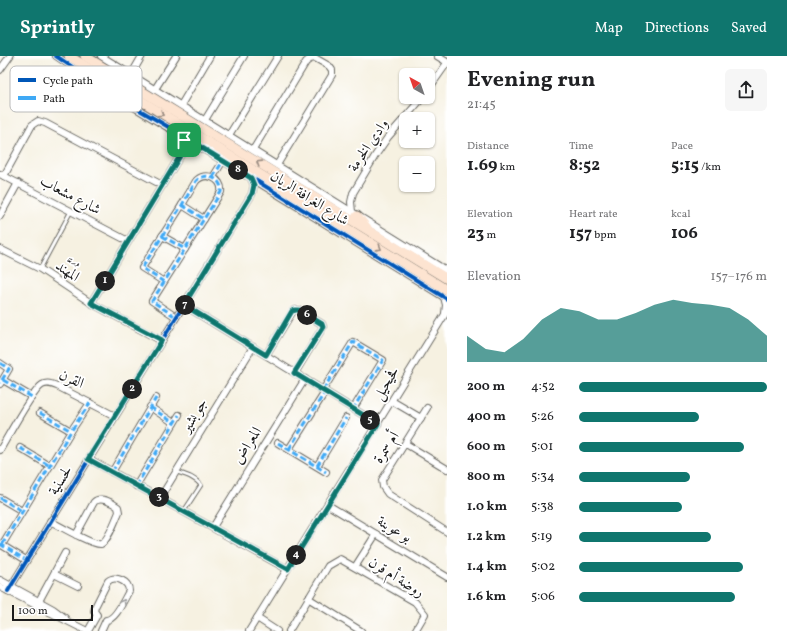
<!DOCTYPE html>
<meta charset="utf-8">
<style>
body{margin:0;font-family:Vollkorn,Amiri,serif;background:#f6f6f6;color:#202124;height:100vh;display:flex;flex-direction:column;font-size:15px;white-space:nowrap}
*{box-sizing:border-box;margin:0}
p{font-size:13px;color:#757577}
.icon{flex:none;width:22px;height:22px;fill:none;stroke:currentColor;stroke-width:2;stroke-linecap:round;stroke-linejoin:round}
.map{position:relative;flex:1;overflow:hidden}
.panel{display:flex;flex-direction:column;background:#fff;width:340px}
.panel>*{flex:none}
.needle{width:26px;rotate:320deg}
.tools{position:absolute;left:399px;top:12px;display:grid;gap:8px}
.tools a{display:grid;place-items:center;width:36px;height:36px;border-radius:6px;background:#fff;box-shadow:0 1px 3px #0004;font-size:20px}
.scale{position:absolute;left:12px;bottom:10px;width:81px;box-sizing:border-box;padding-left:4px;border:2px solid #1c1c1c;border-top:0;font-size:11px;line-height:14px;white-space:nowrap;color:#1c1c1c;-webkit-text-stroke:3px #fff;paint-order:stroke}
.pin{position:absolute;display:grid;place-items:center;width:34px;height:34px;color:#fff;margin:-17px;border-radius:8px;box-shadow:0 2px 6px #0006}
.km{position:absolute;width:20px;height:20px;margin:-10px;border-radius:50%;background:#222;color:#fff;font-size:11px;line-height:20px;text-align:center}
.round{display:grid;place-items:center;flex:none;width:42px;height:42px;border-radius:6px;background:#f6f6f6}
.headline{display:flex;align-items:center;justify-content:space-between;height:68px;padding:0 20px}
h1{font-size:22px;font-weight:700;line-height:30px}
.metrics{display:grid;grid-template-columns:repeat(3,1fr);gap:6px;height:68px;padding:4px 20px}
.metrics div{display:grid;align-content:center}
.metrics b{font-size:17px;font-weight:700}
.metrics small{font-size:11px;font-weight:400}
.metrics p{font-size:11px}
.chart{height:112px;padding:8px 20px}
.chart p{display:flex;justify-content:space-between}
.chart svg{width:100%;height:72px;margin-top:4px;fill:#0f766e;opacity:.7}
ul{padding:0 20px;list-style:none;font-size:13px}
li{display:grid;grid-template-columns:64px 48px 1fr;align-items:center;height:30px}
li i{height:10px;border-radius:5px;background:#0f766e}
header{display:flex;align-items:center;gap:24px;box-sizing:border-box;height:56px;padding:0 20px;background:#0f766e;color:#fff}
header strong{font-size:19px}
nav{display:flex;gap:22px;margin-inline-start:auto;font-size:14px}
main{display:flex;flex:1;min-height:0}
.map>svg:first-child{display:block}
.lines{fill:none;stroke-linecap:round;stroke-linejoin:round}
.service-casing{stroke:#686761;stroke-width:5}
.minor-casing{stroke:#686761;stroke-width:8}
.secondary-casing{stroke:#686761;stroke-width:11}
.service{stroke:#fff;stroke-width:3}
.minor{stroke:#fff;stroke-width:6}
.secondary{stroke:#fde4d1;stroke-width:9}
.quiet{stroke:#3fa9f5;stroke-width:3;stroke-dasharray:6 3;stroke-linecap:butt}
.cycleway-casing{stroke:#fff;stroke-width:6}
.cycleway{stroke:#0057b8;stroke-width:4}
.oneway{stroke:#988a80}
.oneway2{stroke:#999}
.route-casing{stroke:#fff;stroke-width:8}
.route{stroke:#0f766e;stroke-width:5}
.labels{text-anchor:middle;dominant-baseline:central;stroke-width:3.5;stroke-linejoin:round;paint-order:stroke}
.street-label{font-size:15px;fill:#1c1c1c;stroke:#fff}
.key{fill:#fff;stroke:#bbb;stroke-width:1}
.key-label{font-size:11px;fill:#1c1c1c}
</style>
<header>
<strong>Sprintly</strong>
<nav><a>Map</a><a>Directions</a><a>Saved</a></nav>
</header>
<main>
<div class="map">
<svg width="447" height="575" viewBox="0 0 447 575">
<rect width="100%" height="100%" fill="#fff"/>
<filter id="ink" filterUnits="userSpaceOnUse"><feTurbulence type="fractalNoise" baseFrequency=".025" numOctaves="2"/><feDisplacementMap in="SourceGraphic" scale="8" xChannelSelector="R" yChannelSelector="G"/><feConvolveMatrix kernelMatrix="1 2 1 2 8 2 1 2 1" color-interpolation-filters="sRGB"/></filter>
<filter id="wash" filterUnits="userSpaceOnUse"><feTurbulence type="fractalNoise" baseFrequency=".012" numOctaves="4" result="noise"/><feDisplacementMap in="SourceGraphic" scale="16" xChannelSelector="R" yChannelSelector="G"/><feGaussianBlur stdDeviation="0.9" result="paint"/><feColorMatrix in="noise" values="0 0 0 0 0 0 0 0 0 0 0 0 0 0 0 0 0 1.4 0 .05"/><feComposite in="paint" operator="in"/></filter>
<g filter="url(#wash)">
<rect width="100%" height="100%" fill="#f6f1e1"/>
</g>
<g filter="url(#ink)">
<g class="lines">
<defs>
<g id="service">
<polyline points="40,213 71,155"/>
<path d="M 177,416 C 186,419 194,421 201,429 L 184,455"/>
</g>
<g id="minor">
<polyline points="56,0 109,36 243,117"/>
<polyline points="101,0 447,215"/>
<polyline points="437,0 447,6"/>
<polyline points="0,14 10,0"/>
<polyline points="131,19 142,0"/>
<polyline points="155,33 176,0"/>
<polyline points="428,34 447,7"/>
<polyline points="181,49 210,0"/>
<polyline points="205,64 244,0"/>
<polyline points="229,79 278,0"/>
<polyline points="253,94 306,6 310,3 315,2 329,10 332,14 332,19 277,109"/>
<polyline points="0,118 128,185"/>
<polyline points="4,120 32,69 38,65 45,67 162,129"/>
<polyline points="213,121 223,105"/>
<polyline points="251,122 447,243"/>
<polyline points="182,149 204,163"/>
<polyline points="352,156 351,146 353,137 375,100 388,81 423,41"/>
<polyline points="0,160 18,127"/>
<polyline points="162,180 185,193"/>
<polyline points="0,193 40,213 91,247 162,285"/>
<path d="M 164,226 L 142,212 L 182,149 L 196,125 C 205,115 223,122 221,136 C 198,172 175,209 152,245 L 176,261"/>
<polyline points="444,241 446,249 445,257"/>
<polyline points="91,247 183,95 185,87 181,79"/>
<polyline points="184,249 378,368"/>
<polyline points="266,299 293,255 296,254 299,254 322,268 323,271 295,317"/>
<polyline points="0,307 9,313 0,328"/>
<polyline points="3,324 32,341"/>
<polyline points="323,334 353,286 383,304 353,353"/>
<polyline points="392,345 421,362"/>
<polyline points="150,351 174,367"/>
<polyline points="427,352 382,424 383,431 388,438 447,476"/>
<polyline points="40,357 71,375"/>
<polyline points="278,387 326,416"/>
<polyline points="406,388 447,413"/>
<polyline points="20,392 50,410"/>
<polyline points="289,393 325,336"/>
<path d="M 0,394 C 7,382 33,334 42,329 C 47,326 52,328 57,330 L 115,360"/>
<polyline points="89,403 287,513"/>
<polyline points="317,410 346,362"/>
<polyline points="112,416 156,342"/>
<polyline points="136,430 179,359"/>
<polyline points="0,442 22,455"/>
<polyline points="160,442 253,291"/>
<polyline points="328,449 447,521"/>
<path d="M 50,465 C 58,469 94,490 101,488 C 108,485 116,463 119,456 L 118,451 C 112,446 100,440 94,446 L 76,479"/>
<polyline points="213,471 305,323"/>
<polyline points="0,488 26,504"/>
<polyline points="2,489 71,375 90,347"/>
<polyline points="355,511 376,478"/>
<polyline points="54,518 78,530"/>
<polyline points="0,524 53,553 65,562"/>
<polyline points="0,531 87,575"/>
<polyline points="8,535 252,138 254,129 251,122"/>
<polyline points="308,542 361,575"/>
<polyline points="39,545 65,497"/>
<polyline points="257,562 277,575"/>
<path d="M 88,575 L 97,559 L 94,555 L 95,551 L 108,525 C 115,519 129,525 129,535 C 124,543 116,564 106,564 L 101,575"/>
<polyline points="249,575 447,255"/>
<polyline points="289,575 328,510 340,503 415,546 425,558 415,575"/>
</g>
<g id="secondary">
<polyline points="69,0 447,234"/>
<polyline points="85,0 447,223"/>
<polyline points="237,106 246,118"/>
<polyline points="357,160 367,172"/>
</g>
</defs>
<use href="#service" class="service-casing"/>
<use href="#minor" class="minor-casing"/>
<use href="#secondary" class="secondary-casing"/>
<use href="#service" class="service"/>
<use href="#minor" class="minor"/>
<use href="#secondary" class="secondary"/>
<g class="quiet">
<polyline points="213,121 223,105"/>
<polyline points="182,149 204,163"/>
<polyline points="162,180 185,193"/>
<path d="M 164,226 L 142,212 L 182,149 L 196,125 C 205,115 223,122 221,136 C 198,172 175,209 152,245 L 176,261"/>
<polyline points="266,299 293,255 296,254 299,254 322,268 323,271 295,317"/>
<polyline points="0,307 9,313 0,327"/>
<polyline points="3,324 32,341"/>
<polyline points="323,334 353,286 383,304 353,353"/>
<polyline points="150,351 174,367"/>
<polyline points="40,357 71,375"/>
<polyline points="278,387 326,416"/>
<polyline points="20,392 50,410"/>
<polyline points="289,393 325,336"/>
<polyline points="317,410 346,362"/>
<polyline points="112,416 156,342"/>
<polyline points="136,430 179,359"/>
<polyline points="0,442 22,455"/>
<polyline points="0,488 26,504"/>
<polyline points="2,489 71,375 90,347"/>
</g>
<defs>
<g id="cycleway">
<polyline points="56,0 109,36 199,89 447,243"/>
<polyline points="8,535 252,138 254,129 251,122"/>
</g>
</defs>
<use href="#cycleway" class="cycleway-casing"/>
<use href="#cycleway" class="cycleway"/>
</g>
<defs><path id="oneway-chevron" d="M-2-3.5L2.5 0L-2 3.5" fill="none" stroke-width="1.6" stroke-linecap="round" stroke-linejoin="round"/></defs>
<g class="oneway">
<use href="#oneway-chevron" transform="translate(161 58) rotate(32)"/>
<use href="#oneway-chevron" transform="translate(259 107) rotate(-148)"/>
<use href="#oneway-chevron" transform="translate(379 192) rotate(32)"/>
</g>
<use class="oneway2" href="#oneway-chevron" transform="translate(123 546) rotate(-62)"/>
</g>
<g class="lines" filter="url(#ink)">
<defs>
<polygon id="route" points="181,79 251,122 254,129 252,138 184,249 266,299 292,255 296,254 299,254 322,268 323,271 294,317 378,368 288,513 88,403 162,284 91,247 183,95 185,87"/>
</defs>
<use href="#route" class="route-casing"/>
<use href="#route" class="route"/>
</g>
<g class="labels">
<g class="street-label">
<text transform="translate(369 90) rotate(-56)">وادي الخرمة</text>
<text transform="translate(70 140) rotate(28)">شارع مشعاب</text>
<text transform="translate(309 143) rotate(32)">شارع الغرافة الريان</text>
<text transform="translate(67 216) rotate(34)">المُهَنَّد</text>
<text transform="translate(71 324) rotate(24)">القرن</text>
<text transform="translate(387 328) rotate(-59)">فحيحيل</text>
<text transform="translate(195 360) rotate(-59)">جو بشير</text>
<text transform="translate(248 390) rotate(-58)">المعراض</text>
<text transform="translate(387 392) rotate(-57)">أم سمرة</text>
<text transform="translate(61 425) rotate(-58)">لحسنية</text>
<text transform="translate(394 474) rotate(31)">بو عوينة</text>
<text transform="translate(396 522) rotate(32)">روضة أم قرن</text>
</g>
</g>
<rect x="10" y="10" width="132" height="46" rx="6" class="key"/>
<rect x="18" y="22" width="18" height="4" fill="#0057b8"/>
<rect x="18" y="40" width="18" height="4" fill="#3fa9f5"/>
<g class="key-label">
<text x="43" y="28">Cycle path</text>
<text x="43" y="46">Path</text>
</g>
</svg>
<div class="tools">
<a><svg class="needle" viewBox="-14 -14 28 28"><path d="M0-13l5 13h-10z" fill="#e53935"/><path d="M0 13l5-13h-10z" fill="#757577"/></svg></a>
<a>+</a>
<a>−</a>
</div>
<div class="scale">100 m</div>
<div class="pin" style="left:184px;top:84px;background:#1e9e55"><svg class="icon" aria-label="arrive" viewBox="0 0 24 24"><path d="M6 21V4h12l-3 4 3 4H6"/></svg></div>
<b class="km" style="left:105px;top:225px">1</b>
<b class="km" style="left:132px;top:333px">2</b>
<b class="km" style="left:159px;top:441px">3</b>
<b class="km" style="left:296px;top:499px">4</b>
<b class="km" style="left:370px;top:364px">5</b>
<b class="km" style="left:307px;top:259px">6</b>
<b class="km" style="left:185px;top:249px">7</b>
<b class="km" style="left:238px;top:114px">8</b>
</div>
<section class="panel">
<div class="headline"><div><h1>Evening run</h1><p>21:45</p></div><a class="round"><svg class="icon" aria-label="share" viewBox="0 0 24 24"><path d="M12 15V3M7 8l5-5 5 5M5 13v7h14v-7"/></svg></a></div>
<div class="metrics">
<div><p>Distance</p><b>1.69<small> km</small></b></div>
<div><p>Time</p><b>8:52</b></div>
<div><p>Pace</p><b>5:15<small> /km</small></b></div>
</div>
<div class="metrics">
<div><p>Elevation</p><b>23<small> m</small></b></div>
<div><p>Heart rate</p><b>157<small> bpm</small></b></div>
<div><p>kcal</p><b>106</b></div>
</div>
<div class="chart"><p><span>Elevation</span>157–176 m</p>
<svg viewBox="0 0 160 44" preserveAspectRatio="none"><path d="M0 44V28L10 36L20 38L30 30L40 18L50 11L60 13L70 18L80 18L90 14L100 9L110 6L120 8L130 9L140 11L150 18L160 28V44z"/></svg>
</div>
<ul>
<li><b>200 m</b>4:52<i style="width:100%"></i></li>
<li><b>400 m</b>5:26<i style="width:64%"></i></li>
<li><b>600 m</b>5:01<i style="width:88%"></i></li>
<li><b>800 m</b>5:34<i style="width:59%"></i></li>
<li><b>1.0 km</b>5:38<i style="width:55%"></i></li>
<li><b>1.2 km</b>5:19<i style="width:70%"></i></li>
<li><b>1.4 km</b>5:02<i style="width:87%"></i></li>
<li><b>1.6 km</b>5:06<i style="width:83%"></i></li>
</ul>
</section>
</main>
